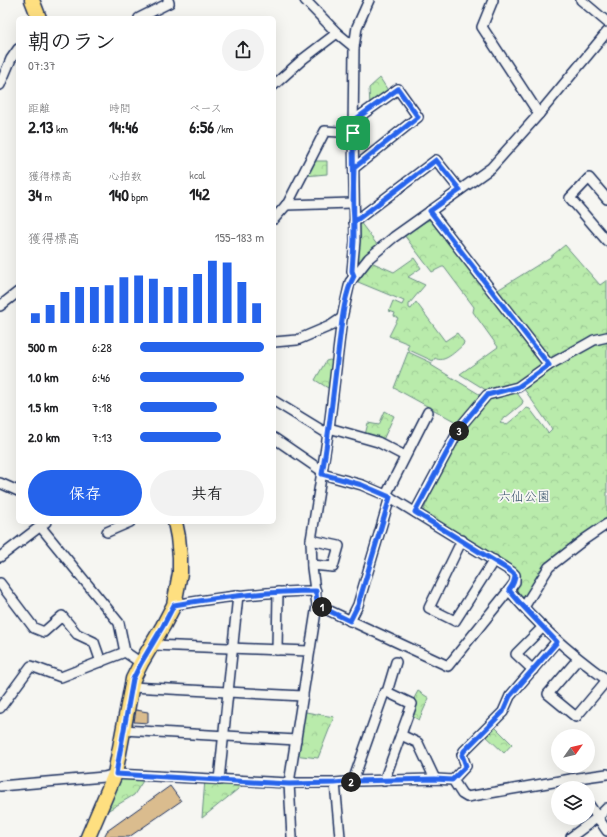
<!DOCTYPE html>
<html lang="ja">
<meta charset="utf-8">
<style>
body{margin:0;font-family:"Patrick Hand","Klee One",sans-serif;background:#f2f2f2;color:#202124;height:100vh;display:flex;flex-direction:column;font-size:15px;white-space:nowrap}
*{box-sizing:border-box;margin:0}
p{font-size:13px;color:#757577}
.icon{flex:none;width:22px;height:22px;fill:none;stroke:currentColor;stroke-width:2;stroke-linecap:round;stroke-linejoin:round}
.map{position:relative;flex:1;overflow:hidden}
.side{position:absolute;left:16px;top:16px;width:260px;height:508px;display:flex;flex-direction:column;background:#fff;border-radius:6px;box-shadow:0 4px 16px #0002}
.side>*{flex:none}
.needle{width:26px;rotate:56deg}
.controls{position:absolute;left:551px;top:729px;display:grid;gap:8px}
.controls a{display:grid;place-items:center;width:44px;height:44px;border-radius:50%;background:#fff;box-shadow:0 4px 16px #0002;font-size:20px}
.pin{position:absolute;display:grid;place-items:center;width:34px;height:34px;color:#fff;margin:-17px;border-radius:8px;box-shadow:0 2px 6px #0006}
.km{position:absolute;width:20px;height:20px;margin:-10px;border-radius:50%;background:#222;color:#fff;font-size:11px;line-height:20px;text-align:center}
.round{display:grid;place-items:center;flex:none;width:42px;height:42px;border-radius:21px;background:#f2f2f2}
.head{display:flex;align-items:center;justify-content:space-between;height:68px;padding:0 12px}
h1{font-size:22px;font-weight:700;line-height:30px}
.stats{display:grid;grid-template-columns:repeat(3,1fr);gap:6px;height:68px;padding:4px 12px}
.stats div{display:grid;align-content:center}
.stats b{font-size:17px;font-weight:700}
.stats small{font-size:11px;font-weight:400}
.stats p{font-size:11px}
.chart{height:112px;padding:8px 12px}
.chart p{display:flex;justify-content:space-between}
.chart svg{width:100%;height:72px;margin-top:4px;stroke:#2563eb;stroke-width:6}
.primary-button{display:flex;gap:8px;margin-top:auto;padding:8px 12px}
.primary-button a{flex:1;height:46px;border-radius:24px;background:#2563eb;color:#fff;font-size:16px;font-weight:700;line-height:46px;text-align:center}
.primary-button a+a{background:#f2f2f2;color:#202124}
ul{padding:0 12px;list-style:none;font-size:13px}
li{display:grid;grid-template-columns:64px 48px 1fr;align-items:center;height:30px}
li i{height:10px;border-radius:5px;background:#2563eb}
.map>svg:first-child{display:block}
.park{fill:url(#park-crowns);stroke:#6a8d84}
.building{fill:#dabc8e;stroke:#1b2f5e}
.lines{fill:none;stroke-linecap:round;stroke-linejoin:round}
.minor-casing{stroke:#1b2f5e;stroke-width:12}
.primary-casing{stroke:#1b2f5e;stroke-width:17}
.minor{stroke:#f6f6f2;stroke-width:9}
.primary{stroke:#fedf80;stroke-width:14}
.route-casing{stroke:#fff;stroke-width:8}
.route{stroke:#2563eb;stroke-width:5}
.labels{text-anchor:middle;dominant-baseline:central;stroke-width:3.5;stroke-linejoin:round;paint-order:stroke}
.park-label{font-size:13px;fill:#3b556d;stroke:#f6f6f2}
</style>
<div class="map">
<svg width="607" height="837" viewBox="0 0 607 837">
<defs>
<pattern id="park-crowns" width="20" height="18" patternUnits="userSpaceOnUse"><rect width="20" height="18" fill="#b9ebab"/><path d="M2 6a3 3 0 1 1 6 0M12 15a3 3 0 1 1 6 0" fill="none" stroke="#9eca96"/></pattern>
</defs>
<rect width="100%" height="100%" fill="#f6f6f2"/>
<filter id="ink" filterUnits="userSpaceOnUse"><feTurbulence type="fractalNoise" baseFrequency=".025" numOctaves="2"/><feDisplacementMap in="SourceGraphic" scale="8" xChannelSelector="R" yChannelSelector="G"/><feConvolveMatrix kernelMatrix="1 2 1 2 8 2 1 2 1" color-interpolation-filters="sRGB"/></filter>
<g filter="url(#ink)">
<g class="park">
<polygon points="380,78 389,92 370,106 369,88"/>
<polygon points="313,161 327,161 327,174 305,176"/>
<polygon points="428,220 432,220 542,362 542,366 517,383 486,390 460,374 498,347 473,312 474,307 444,267 442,267 432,272 404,235"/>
<polygon points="360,222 378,246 360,262 358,262 357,260 358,227"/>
<polygon points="565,245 600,285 607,280 607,333 552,359 548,358 496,291 549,258"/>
<path d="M 414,258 L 421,268 L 408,277 L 425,285 L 409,304 L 409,308 L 411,309 L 416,302 L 445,341 L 457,333 L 464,342 L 463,345 C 456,351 444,364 435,358 L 433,361 L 407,349 L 409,344 L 389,336 L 398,318 L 394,316 L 395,313 L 389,311 L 393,301 L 402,305 L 404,301 L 358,282 L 371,262 L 394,272 Z"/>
<path d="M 607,342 L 607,522 L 563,552 L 527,597 L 521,597 L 517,593 L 517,584 L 521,575 L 423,512 L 438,474 L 463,428 L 481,411 L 488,397 L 512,391 L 517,393 L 523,401 L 522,404 L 500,422 L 506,425 L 527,408 L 530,409 L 548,433 L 552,429 L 524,389 L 524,386 C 550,369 577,349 607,342 Z"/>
<polygon points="408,352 432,363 431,365 479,394 480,398 458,423 394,388"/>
<polygon points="330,360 334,362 331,386 328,388 315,380 326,361"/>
<polygon points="385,411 394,416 382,442 365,435 368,423 379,425"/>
<polygon points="418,691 429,698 419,720 410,715 412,702"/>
<polygon points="300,711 334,717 318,758 294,755"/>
<polygon points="492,724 512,744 504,753 484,734"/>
<polygon points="115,774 146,776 134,795 97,817"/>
<polygon points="205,779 248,781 202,818"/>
</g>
<g class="building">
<polygon points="136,710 148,712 148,723 134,722"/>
<polygon points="170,786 181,801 129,837 104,837 107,831"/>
</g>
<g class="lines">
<defs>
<g id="minor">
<polyline points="305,0 337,33 354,47"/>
<polyline points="493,0 482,27 539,114"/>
<polyline points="581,0 607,22"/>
<polyline points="139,18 169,3 168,0"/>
<polyline points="0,85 11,59 18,49"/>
<polyline points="274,85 303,59 337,33"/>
<polyline points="353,121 398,89 418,117 354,168"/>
<polyline points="353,133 355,241 352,271 354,276"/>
<polyline points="607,199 589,178 570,198 607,241"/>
<polyline points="286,205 353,203"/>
<polyline points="430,211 549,365"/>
<polyline points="274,219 288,203 325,131 353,133 354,47 357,27 369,0"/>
<polyline points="354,222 436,160 460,190"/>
<polyline points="0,306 18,292"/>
<polyline points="274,342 297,340 330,326 342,318"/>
<polyline points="274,401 328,434"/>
<polyline points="329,428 378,442 405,456"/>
<polyline points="274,438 322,471"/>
<path d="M 322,474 L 362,485 L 390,497 L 512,572 L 515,575 L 515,582 L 509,590 C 537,625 571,654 607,680"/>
<polyline points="0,483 18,491"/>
<polyline points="386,495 428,412"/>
<polyline points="415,512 461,426 487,395 518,387 549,365 587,344 594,340 607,337"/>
<polyline points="40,526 119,623 125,652"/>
<polyline points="107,532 130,522"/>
<polyline points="311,540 339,546 333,567 312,565"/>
<polyline points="462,540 429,608 455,621 494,560"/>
<polyline points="0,557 46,522"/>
<polyline points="0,583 34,628 44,632 62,616 77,634 94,642 101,662"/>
<path d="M 174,605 C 221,597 268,591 316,591"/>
<polyline points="317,605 448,666 509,590"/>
<polyline points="524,607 549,567 585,539 607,524"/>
<polyline points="350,621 358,605 390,497"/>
<polyline points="152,645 309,651"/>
<polyline points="277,650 278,592"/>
<polyline points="578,659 548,694 576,717 607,680"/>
<polyline points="533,670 516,654 543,627"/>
<polyline points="131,687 303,696"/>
<polyline points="0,708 31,666 61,677 125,652 141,663"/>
<polyline points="123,730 296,740"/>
<polyline points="401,735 418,743 435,779"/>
<polyline points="571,779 577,788"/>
<polyline points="219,780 238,595"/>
<polyline points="453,780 466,766 462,755 464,751 503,712 510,696 557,641"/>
<polyline points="353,781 384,693 387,692 396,662"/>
<polyline points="384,781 412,704 387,692"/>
<polyline points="335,783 340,837"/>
<polyline points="0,786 104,777 115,774 289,783 335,783 355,781 435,779 453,780 462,794 467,797 571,779 607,774"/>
<polyline points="588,803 607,831"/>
<polyline points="292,837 289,783 317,605 312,568 311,540 329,428 342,318 350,282 369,258 394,237 491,168 539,114 607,32"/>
<polyline points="571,837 598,817 607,808"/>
</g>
<g id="primary">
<polyline points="32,0 39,18"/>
<polyline points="88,837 115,774 133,679 141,663 163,626 174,605 180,573 180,557 178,537 175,522"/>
</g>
</defs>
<use href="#minor" class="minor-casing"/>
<use href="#primary" class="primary-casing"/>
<use href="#minor" class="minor"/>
<use href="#primary" class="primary"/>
</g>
</g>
<g class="lines" filter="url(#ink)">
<defs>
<path id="route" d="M 353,133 L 354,241 L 352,271 L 354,276 C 343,296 341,330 338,353 C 333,394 329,434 322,474 L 362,485 L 390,497 L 358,605 L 350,621 L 317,605 L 316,591 C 268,591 221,597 174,605 L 163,626 L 141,663 L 133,679 L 116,774 L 289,784 L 335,783 L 355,781 L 435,779 L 452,780 L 466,766 L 462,755 L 464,751 L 503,712 L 510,696 L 557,642 L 520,603 L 509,590 C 513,585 515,581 515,575 L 512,572 L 415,512 L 461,426 L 487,395 L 518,387 L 549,365 L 430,211 L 460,190 L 436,160 L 354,222 L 353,203 L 354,168 L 418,117 L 398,89 L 353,121 L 353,133"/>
</defs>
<use href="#route" class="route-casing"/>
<use href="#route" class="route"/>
</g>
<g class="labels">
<g class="park-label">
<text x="524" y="496">六仙公園</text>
</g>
</g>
</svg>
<div class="controls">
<a><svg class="needle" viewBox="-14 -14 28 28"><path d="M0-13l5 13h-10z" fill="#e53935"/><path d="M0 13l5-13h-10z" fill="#757577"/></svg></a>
<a><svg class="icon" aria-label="layers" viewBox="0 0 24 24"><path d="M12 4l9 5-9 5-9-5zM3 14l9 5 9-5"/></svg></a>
</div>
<div class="pin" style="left:353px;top:133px;background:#1e9e55"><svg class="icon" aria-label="arrive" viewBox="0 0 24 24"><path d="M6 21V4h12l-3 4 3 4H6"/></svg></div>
<b class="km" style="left:322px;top:607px">1</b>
<b class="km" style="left:351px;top:782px">2</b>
<b class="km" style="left:459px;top:431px">3</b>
<section class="side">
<div class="head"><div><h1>朝のラン</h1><p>07:37</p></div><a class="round"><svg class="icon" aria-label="share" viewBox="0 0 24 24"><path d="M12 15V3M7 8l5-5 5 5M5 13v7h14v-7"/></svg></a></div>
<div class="stats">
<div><p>距離</p><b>2.13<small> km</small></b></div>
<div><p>時間</p><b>14:46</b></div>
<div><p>ペース</p><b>6:56<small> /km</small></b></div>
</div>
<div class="stats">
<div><p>獲得標高</p><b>34<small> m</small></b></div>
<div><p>心拍数</p><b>140<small> bpm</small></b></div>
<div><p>kcal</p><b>142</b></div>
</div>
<div class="chart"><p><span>獲得標高</span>155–183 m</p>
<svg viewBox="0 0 160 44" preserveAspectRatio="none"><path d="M5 44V38M15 44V33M25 44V25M35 44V22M45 44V22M55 44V21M65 44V16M75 44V15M85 44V17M95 44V22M105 44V22M115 44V14M125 44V6M135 44V7M145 44V19M155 44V32"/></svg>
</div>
<ul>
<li><b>500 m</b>6:28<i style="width:100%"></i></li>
<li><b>1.0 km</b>6:46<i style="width:84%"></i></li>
<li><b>1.5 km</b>7:18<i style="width:62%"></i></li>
<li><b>2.0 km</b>7:13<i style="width:65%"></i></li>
</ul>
<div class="primary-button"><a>保存</a><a>共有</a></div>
</section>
</div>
